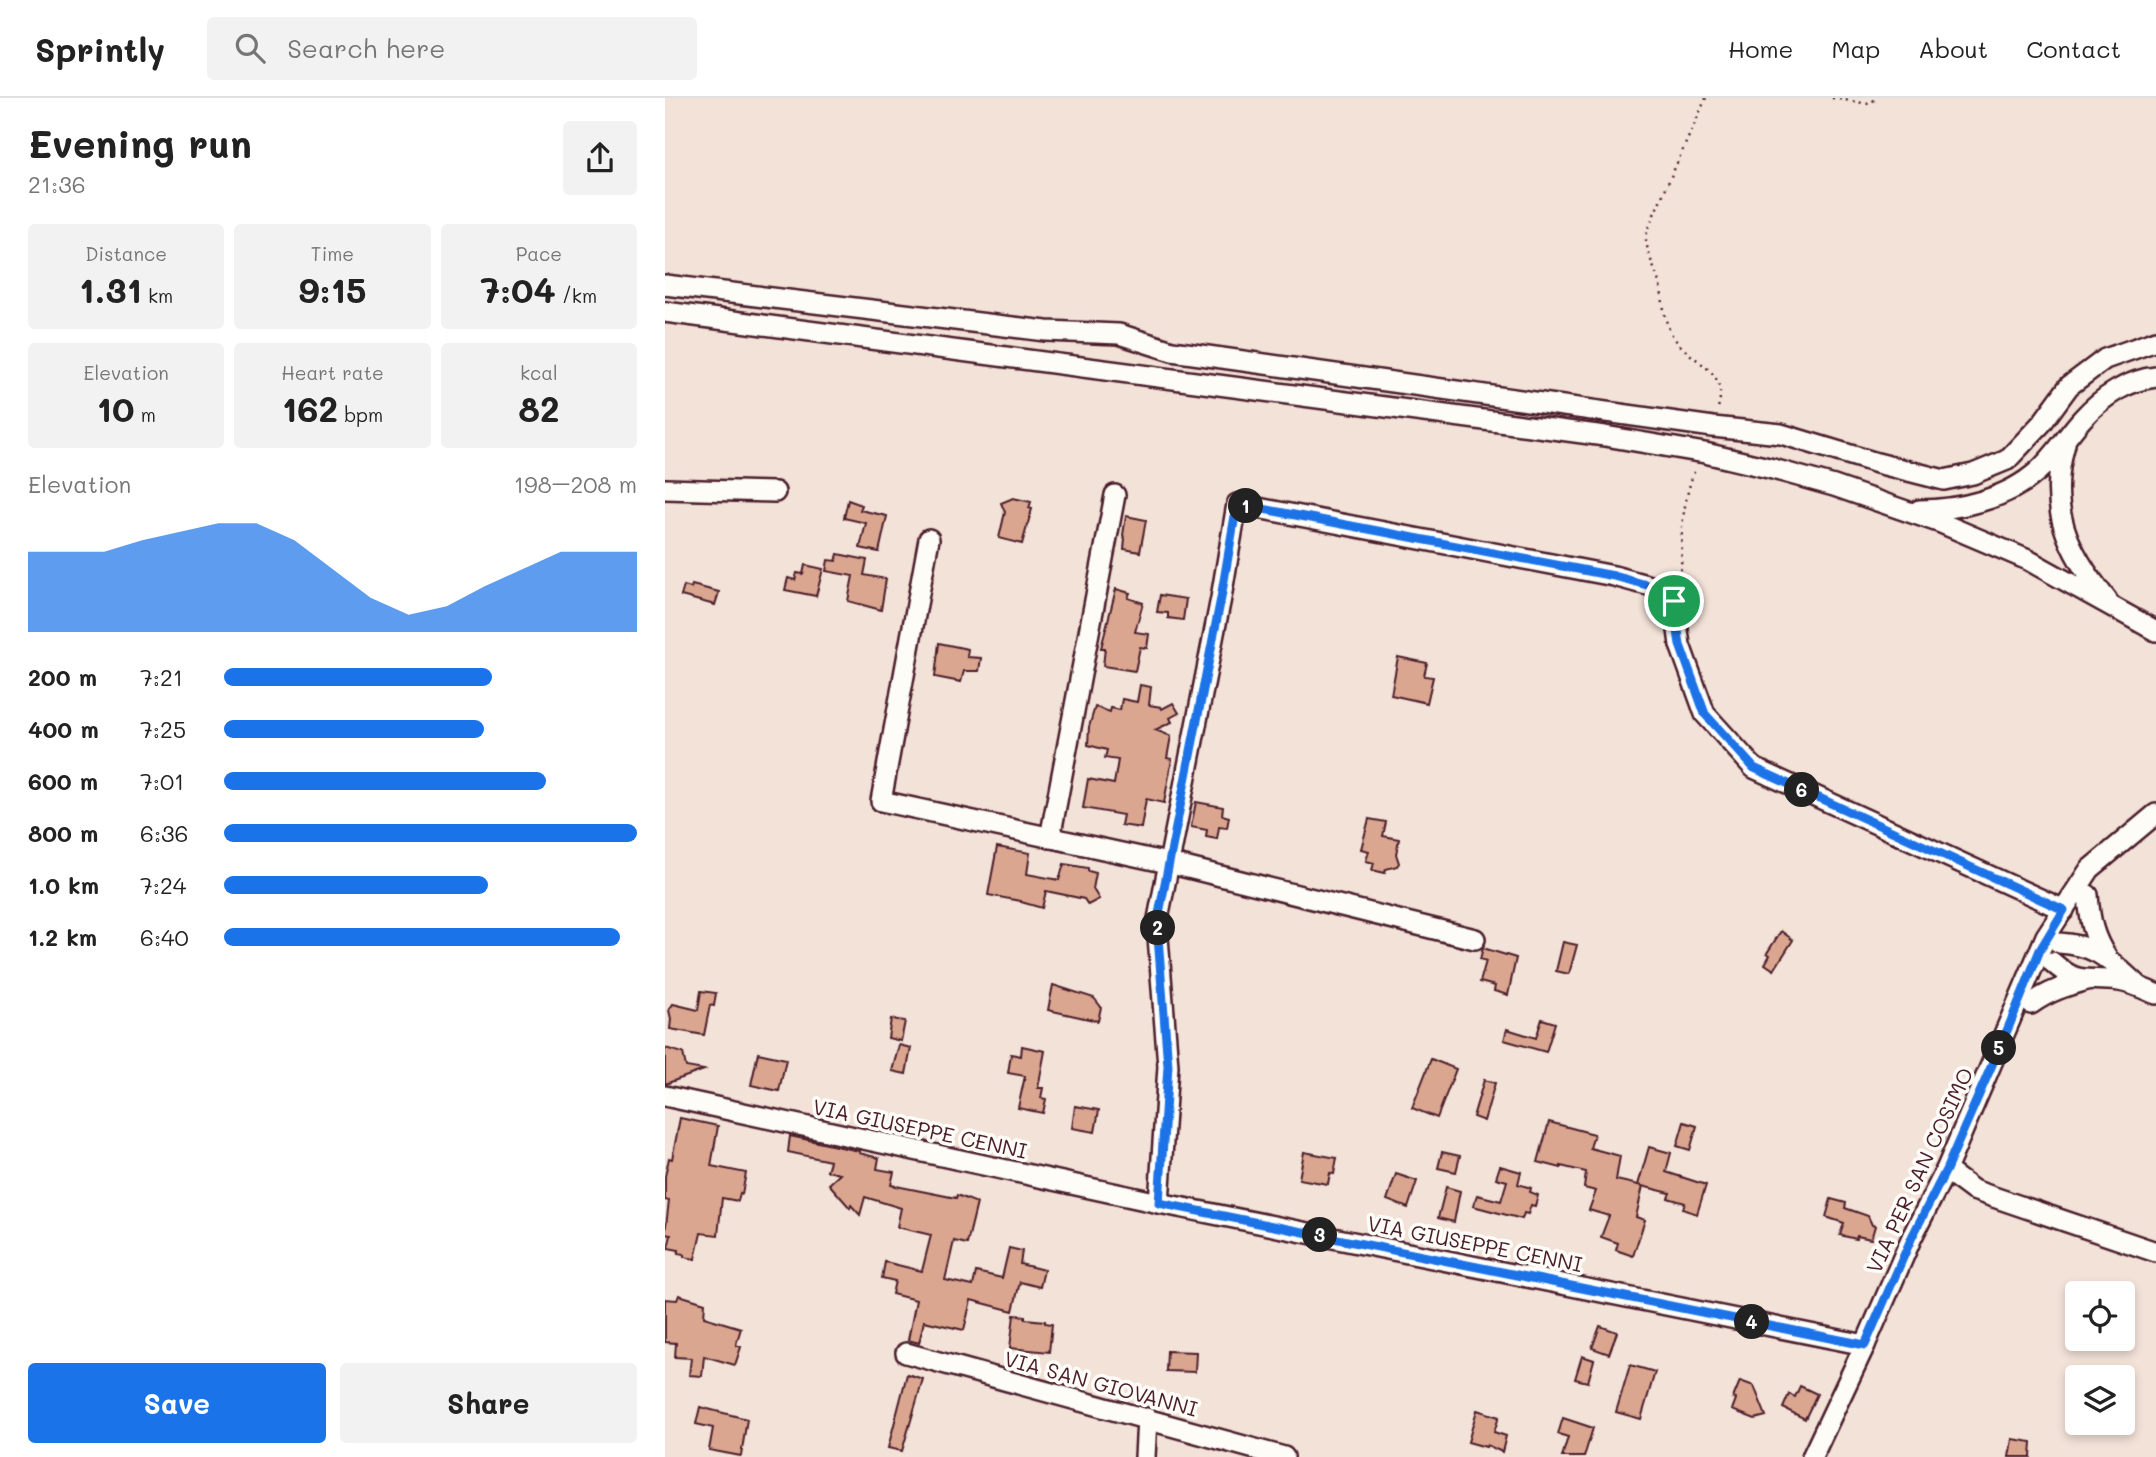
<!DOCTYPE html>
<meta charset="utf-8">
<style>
body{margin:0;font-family:Mali,sans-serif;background:#f2f2f2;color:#222;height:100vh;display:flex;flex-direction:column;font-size:26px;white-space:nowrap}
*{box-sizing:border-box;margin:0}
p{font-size:23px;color:#767676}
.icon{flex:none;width:38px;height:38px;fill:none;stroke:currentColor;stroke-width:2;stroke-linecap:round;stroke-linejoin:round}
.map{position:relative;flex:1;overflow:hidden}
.panel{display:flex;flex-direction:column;background:#fff;width:665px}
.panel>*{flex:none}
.buttons{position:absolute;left:1400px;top:1183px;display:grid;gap:14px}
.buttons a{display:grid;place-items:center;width:70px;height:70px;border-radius:7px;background:#fff;box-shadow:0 4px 10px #0003;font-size:35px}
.pin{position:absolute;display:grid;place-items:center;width:60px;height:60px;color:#fff;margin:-30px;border:4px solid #fff;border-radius:50%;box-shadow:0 2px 7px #0007}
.km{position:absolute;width:35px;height:35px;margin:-18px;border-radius:50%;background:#222;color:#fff;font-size:19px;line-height:35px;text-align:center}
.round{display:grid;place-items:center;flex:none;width:74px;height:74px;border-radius:7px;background:#f2f2f2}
.head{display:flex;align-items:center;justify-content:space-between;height:119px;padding:0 28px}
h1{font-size:38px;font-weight:700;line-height:52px}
.stats{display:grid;grid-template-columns:repeat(3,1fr);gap:10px;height:119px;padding:7px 28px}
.stats div{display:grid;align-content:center;border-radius:7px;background:#f2f2f2;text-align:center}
.stats b{font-size:35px;font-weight:700}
.stats small{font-size:19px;font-weight:400}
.stats p{font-size:19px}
.chart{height:196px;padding:14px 28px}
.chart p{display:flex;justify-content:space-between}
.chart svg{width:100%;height:126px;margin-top:7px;fill:#1a73e8;opacity:.7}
.primary-button{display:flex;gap:14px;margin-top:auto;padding:14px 28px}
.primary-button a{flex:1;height:80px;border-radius:7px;background:#1a73e8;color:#fff;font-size:28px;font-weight:700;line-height:80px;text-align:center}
.primary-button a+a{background:#f2f2f2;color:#222}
ul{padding:0 28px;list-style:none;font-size:23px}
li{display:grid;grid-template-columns:112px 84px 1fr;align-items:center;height:52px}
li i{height:18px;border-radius:9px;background:#1a73e8}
header{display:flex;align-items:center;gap:42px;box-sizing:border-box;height:98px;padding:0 35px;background:#fff;border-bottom:2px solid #e0e0e0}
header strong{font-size:33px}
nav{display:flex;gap:38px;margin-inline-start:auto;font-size:24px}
.search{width:490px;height:63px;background:#f2f2f2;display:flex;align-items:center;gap:18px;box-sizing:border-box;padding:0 24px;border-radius:7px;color:#767676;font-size:26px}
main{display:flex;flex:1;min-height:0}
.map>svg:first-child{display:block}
.building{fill:#dba690;stroke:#4a1f2b;stroke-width:2}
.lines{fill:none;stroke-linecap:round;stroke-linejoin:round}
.minor-casing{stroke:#4a1f2b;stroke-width:24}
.path{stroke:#4a1f2b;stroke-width:2.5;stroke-dasharray:2 5;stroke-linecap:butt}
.minor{stroke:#fdfcf7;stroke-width:19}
.route-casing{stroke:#fff;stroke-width:14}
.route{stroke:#1a73e8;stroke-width:9}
.labels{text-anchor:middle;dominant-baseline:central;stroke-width:7;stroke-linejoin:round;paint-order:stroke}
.street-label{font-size:21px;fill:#4a1f2b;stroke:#fdfcf7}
</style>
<header>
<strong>Sprintly</strong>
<div class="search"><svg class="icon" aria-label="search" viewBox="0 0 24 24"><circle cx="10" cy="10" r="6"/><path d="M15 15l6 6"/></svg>Search here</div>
<nav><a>Home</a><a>Map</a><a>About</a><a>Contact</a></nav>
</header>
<main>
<section class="panel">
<div class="head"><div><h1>Evening run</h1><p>21:36</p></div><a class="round"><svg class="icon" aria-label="share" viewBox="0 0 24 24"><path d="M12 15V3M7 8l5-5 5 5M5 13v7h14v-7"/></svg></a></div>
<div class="stats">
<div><p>Distance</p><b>1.31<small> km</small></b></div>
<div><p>Time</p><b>9:15</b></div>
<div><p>Pace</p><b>7:04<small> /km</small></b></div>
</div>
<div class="stats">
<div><p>Elevation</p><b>10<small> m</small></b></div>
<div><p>Heart rate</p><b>162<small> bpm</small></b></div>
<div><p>kcal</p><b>82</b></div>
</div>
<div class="chart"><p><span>Elevation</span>198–208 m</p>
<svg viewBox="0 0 160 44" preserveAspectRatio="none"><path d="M0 44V16L10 16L20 16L30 12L40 9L50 6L60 6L70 12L80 22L90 32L100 38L110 35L120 28L130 22L140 16L150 16L160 16V44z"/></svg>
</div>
<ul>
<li><b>200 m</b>7:21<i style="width:65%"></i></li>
<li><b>400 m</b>7:25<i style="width:63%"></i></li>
<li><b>600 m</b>7:01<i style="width:78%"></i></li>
<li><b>800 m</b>6:36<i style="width:100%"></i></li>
<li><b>1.0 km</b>7:24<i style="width:64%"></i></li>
<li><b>1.2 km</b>6:40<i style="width:96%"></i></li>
</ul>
<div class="primary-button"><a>Save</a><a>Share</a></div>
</section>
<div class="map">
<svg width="1491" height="1359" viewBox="0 0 1491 1359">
<rect width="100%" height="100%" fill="#f3e2d8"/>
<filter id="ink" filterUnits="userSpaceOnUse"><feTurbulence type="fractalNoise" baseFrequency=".0143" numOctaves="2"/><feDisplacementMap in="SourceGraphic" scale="14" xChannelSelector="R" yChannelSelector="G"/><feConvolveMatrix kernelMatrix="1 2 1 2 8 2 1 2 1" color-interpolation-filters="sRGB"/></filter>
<g filter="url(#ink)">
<g class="building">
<polygon points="348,400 366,404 364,410 367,411 357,446 334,440 340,414 336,405"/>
<polygon points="183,402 197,407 195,412 222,418 214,454 195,450 201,425 179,420"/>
<polygon points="461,418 481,422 475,454 459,451 460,441 458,437"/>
<polygon points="173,456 202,462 199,477 221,481 216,512 183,503 188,478 161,473 163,462 171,463"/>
<polygon points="140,467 158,471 151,498 120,492 123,480 130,482 132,475 138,476"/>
<polygon points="27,487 54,494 50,507 16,498 19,488 26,490"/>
<polygon points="451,491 465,495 463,500 478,505 470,534 484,536 482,550 475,549 470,573 438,568 440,550 436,550"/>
<polygon points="495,497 521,501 518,522 503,520 503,515 492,514"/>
<polygon points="274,545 303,551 302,559 316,560 314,573 299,573 296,584 270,579"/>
<polygon points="733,559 762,565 759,578 768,579 762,605 726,597"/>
<polygon points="475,587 486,589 484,607 496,609 497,611 508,605 514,615 505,620 507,624 490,632 506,638 502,660 507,661 499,705 481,701 476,730 456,727 458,717 418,710 423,681 449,686 453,662 440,660 442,652 423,647 424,629 430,609 445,614 446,610 455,612 457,601 472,604"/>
<polygon points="531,704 558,709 557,717 564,719 562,730 554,729 552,741 541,739 542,732 526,729"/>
<polygon points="704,721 721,724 718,738 734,741 731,756 734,765 732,768 721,771 720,775 707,772 709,765 701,763 704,753 696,751"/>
<polygon points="332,749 365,755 362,776 394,782 399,766 423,770 423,773 431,775 428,791 434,801 423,807 419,801 381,793 377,810 356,804 356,803 323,797"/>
<polygon points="1116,833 1128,842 1109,872 1100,866 1105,857 1102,855"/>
<polygon points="898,844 912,847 904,876 891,873"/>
<polygon points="818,850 851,860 843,897 829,893 830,888 815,884 821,863 815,861"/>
<polygon points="388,887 429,900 436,909 433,923 383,912"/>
<polygon points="36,893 51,895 49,908 45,907 39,937 5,931 6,921 4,912 8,906 33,912"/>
<polygon points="226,921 240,923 236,943 223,940"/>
<polygon points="877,921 890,925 881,954 839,942 842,931 871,940"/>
<polygon points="234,947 246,950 241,976 227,973"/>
<polygon points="357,948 380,953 373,990 378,990 376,1000 381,1001 378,1015 353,1010 360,978 343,975 346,956 356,958"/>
<polygon points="0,950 18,955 21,969 39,972 0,986"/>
<polygon points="93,955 121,961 114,993 86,987"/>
<polygon points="766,961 791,971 772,1020 747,1010"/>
<polygon points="819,982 830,985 819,1023 808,1019"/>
<polygon points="410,1008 434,1012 430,1034 407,1030"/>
<polygon points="15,1020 53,1028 46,1068 81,1075 77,1096 75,1095 73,1103 57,1100 53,1137 36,1135 30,1161 19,1159 19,1156 13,1155 14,1152 3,1150 6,1137 0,1136 4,1103 0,1102 0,1078 4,1060 7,1061"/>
<polygon points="884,1024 929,1036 925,1050 955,1058 951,1082 978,1088 971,1119 980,1122 968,1158 951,1152 953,1145 936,1139 944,1118 924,1112 931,1093 919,1090 921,1074 896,1068 896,1070 873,1064"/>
<polygon points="1019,1024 1032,1028 1025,1052 1012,1048"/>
<polygon points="125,1038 194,1053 194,1055 214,1060 212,1071 229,1074 226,1087 291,1100 292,1097 312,1105 302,1146 289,1143 280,1182 308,1188 311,1174 337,1180 344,1150 357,1153 355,1166 379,1172 375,1189 355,1184 348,1213 306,1202 299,1232 259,1223 254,1245 243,1242 251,1202 227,1196 230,1183 217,1180 220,1164 257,1173 266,1137 232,1129 236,1110 200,1099 195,1117 186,1107 185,1110 164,1086 175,1076 162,1073 165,1063 123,1054"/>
<polygon points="984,1049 1006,1055 1001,1074 1041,1087 1032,1116 1018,1111 1020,1105 1003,1100 1005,1095 973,1087"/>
<polygon points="639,1054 672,1060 669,1076 665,1075 663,1086 634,1081"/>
<polygon points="777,1054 795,1058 791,1074 773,1070"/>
<polygon points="835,1068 856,1074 853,1086 866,1090 865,1094 873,1097 870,1108 866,1107 863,1116 859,1115 857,1121 808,1108 812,1097 836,1103 842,1083 831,1080"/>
<polygon points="731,1076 752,1083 743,1110 722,1102"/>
<polygon points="781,1089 795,1093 789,1124 773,1120"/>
<polygon points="1166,1101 1181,1105 1180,1110 1203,1118 1207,1127 1210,1128 1206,1141 1192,1138 1191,1141 1175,1137 1179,1125 1161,1119"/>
<polygon points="14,1197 40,1205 39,1219 76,1230 71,1247 76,1249 70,1267 39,1258 37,1278 24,1277 26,1260 10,1259 11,1245 0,1244 0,1201 12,1202"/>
<polygon points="349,1217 360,1218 360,1221 380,1223 380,1225 387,1226 384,1254 345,1250"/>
<polygon points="935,1228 952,1234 944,1256 927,1250"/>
<polygon points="502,1253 531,1254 530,1274 501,1273"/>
<polygon points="917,1258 929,1262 923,1284 910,1281"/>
<polygon points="965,1267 990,1274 976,1321 951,1314"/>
<polygon points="242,1276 258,1281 237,1353 223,1350"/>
<polygon points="1075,1283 1089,1288 1101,1318 1090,1321 1067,1312 1071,1301 1068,1300"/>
<polygon points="1135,1288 1152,1296 1140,1321 1118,1310 1124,1296 1130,1299"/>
<polygon points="35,1309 82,1321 76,1358 44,1352 48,1330 31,1326"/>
<polygon points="812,1312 834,1319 829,1334 841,1338 837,1354 822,1347 821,1349 803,1344"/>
<polygon points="898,1320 928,1330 919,1359 897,1359 903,1339 893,1336"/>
<polygon points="1347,1341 1367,1344 1366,1359 1344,1359"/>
</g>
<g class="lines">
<defs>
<g id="minor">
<polyline points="0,187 381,233 454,236 507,253 1048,329 1116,336 1212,365 1279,382 1308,376 1342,362 1377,325 1404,288 1440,261 1491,243"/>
<polyline points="0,214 940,338 1040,355 1108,371 1169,388 1276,425 1363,462 1491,533"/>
<path d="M 1400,346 C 1382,410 1402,453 1442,502"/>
<polyline points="0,391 110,394"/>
<path d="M 1254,412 C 1294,412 1342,401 1373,373 C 1391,357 1402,337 1418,320 C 1437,299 1463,282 1491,279"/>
<polyline points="264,441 216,703 503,765 810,841"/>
<polyline points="385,740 450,397"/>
<path d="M 1423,797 C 1425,823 1428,838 1442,860"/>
<path d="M 1394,845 C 1433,847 1445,863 1472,887"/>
<path d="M 1387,864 C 1415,889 1421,878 1454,883 C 1467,885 1479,891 1491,896"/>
<path d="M 1366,906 C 1384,893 1401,888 1422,882"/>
<polyline points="0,998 494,1105 1200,1247"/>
<polyline points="1281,1072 1308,1092 1491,1154"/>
<polyline points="494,1105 503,968 492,826 556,500 572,406 949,478 993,490 1009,503 1015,547 1040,616 1089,670 1399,812"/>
<polyline points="241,1255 619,1359"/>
<polyline points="480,1359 482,1320"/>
<polyline points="1147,1359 1200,1247 1247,1139 1281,1072 1381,838 1425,771 1491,716"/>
</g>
</defs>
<use href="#minor" class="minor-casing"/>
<g class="path">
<path d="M 1041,0 L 983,130 C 983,133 981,137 981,141 C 982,156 991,173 995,188 C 999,204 998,220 1006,235 C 1025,268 1067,269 1052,313"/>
<polyline points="1167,0 1204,6 1212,0"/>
<path d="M 1013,486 C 1018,467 1016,449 1017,430 C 1019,410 1023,388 1031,369"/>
</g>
<use href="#minor" class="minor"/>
</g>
</g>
<g class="lines" filter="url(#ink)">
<defs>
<polygon id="route" points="572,406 949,478 993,490 1009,503 1015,547 1040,616 1089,670 1399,812 1375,852 1344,928 1281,1072 1247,1139 1200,1247 494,1105 503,968 492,826 556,500"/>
</defs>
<use href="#route" class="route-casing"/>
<use href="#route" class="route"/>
</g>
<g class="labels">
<g class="street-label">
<text transform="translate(255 1030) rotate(12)">VIA GIUSEPPE CENNI</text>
<text transform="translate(1254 1072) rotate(-65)">VIA PER SAN COSIMO</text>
<text transform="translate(810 1145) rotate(11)">VIA GIUSEPPE CENNI</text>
<text transform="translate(436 1285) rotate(15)">VIA SAN GIOVANNI</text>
</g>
</g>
</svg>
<div class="buttons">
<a><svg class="icon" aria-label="locate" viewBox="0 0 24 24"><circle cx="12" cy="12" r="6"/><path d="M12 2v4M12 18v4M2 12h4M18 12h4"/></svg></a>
<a><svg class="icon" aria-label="layers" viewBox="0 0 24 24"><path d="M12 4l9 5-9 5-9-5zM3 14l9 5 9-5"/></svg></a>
</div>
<div class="pin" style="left:1009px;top:503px;background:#1e9e55"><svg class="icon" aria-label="arrive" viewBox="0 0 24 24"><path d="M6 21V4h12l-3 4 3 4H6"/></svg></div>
<b class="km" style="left:581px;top:408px">1</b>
<b class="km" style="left:493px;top:830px">2</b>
<b class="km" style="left:655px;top:1137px">3</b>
<b class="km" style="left:1087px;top:1224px">4</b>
<b class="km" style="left:1334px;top:950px">5</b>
<b class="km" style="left:1137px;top:692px">6</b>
</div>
</main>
